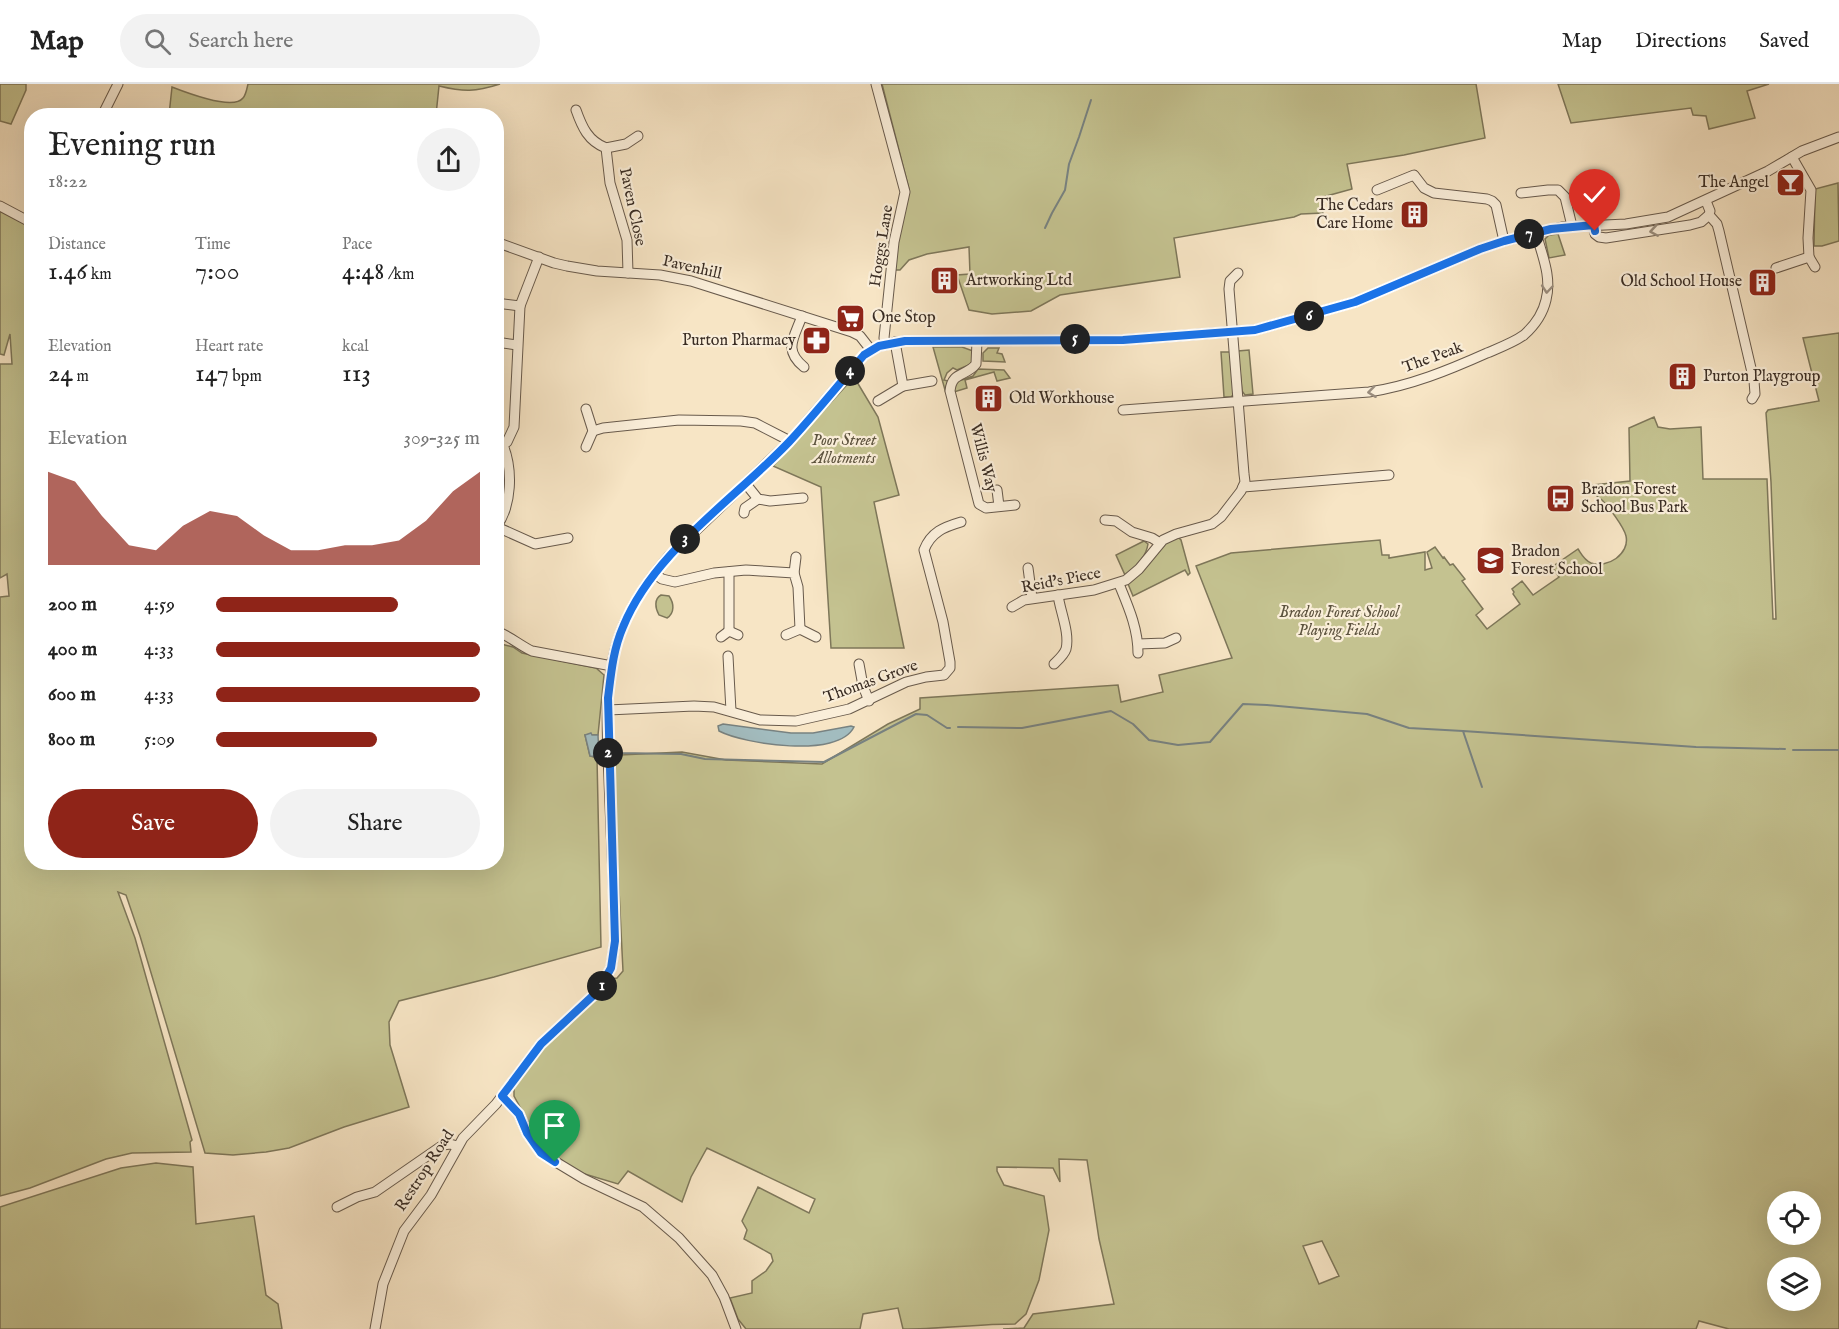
<!DOCTYPE html>
<meta charset="utf-8">
<style>
body{margin:0;font-family:"IM FELL English",serif;background:#f2f2f2;color:#222;height:100vh;display:flex;flex-direction:column;font-size:22px;white-space:nowrap}
*{box-sizing:border-box;margin:0}
p{font-size:20px;color:#767676}
.icon{flex:none;width:33px;height:33px;fill:none;stroke:currentColor;stroke-width:2;stroke-linecap:round;stroke-linejoin:round}
.map{position:relative;flex:1;overflow:hidden}
.sheet{position:absolute;left:24px;top:24px;width:480px;height:762px;display:flex;flex-direction:column;background:#fff;border-radius:24px;box-shadow:0 6px 24px #0002}
.sheet>*{flex:none}
.controls{position:absolute;left:1767px;top:1107px;display:grid;gap:12px}
.controls a{display:grid;place-items:center;width:54px;height:54px;border-radius:50%;background:#fff;box-shadow:0 6px 24px #0002;font-size:30px}
.pin{position:absolute;display:grid;place-items:center;width:51px;height:51px;color:#fff;margin:-62px -26px;border-radius:50% 50% 50% 0;rotate:-45deg;box-shadow:0 0 6px #0007}
.pin .icon{rotate:45deg}
.km{position:absolute;width:30px;height:30px;margin:-15px;border-radius:50%;background:#222;color:#fff;font-size:16px;line-height:30px;text-align:center}
.round{display:grid;place-items:center;flex:none;width:63px;height:63px;border-radius:32px;background:#f2f2f2}
.head{display:flex;align-items:center;justify-content:space-between;height:102px;padding:0 24px}
h1{font-size:33px;font-weight:600;line-height:45px}
.stats{display:grid;grid-template-columns:repeat(3,1fr);gap:9px;height:102px;padding:6px 24px}
.stats div{display:grid;align-content:center}
.stats b{font-size:26px;font-weight:600}
.stats small{font-size:16px;font-weight:400}
.stats p{font-size:16px}
.chart{height:168px;padding:12px 24px}
.chart p{display:flex;justify-content:space-between}
.chart svg{width:100%;height:108px;margin-top:6px;fill:#8f2418;opacity:.7}
.button{display:flex;gap:12px;margin-top:auto;padding:12px 24px}
.button a{flex:1;height:69px;border-radius:36px;background:#8f2418;color:#fff;font-size:24px;font-weight:600;line-height:69px;text-align:center}
.button a+a{background:#f2f2f2;color:#222}
ul{padding:0 24px;list-style:none;font-size:20px}
li{display:grid;grid-template-columns:96px 72px 1fr;align-items:center;height:45px}
li i{height:15px;border-radius:8px;background:#8f2418}
header{display:flex;align-items:center;gap:36px;box-sizing:border-box;height:84px;padding:0 30px;background:#fff;border-bottom:2px solid #e0e0e0}
header strong{font-size:28px}
nav{display:flex;gap:33px;margin-inline-start:auto;font-size:21px}
.search{width:420px;height:54px;background:#f2f2f2;display:flex;align-items:center;gap:15px;box-sizing:border-box;padding:0 21px;border-radius:33px;color:#767676;font-size:22px}
.map>svg:first-child{display:block}
.green{fill:#c4c290;stroke:#7e775a;stroke-width:1.5;fill-rule:evenodd}
.water{fill:#a2bcbf;stroke:#788281;stroke-width:1.5}
.lines{fill:none;stroke-linecap:round;stroke-linejoin:round}
.stream{stroke:#788281;stroke-width:2}
.minor-casing{stroke:#685a4c;stroke-width:11}
.minor{stroke:#faeed9;stroke-width:9}
.oneway{stroke:#9a8d7e}
.route-casing{stroke:#fff;stroke-width:12}
.route{stroke:#1a73e8;stroke-width:8}
.labels{text-anchor:middle;dominant-baseline:central;stroke-width:4.5;stroke-linejoin:round;paint-order:stroke}
.poi-label{font-size:16px;fill:#392c23;stroke:#faeed9;text-anchor:start}
.street-label{font-size:16px;fill:#392c23;stroke:#faeed9}
.park-label{font-size:16px;font-style:italic;fill:#5c523e;stroke:#faeed9}
</style>
<header>
<strong>Map</strong>
<div class="search"><svg class="icon" aria-label="search" viewBox="0 0 24 24"><circle cx="10" cy="10" r="6"/><path d="M15 15l6 6"/></svg>Search here</div>
<nav><a>Map</a><a>Directions</a><a>Saved</a></nav>
</header>
<div class="map">
<svg width="1839" height="1245" viewBox="0 0 1839 1245">
<rect width="100%" height="100%" fill="#f7e5c5"/>
<filter id="stains"><feTurbulence type="fractalNoise" baseFrequency=".00333" numOctaves="4"/><feColorMatrix values="0 0 0 0 .2 0 0 0 0 .09 0 0 0 0 .02 0 0 0 .5 -.17"/></filter>
<radialGradient id="worn" r=".72"><stop offset=".6" stop-color="#630" stop-opacity="0"/><stop offset="1" stop-color="#630" stop-opacity=".3"/></radialGradient>
<g class="green">
<polygon points="0,0 26,0 26,6 11,40 0,37"/>
<path d="M 248,0 L 500,0 C 475,8 464,8 439,2 L 436,31 L 169,31 L 172,3 C 185,8 233,27 243,14 C 246,11 247,4 248,0 Z"/>
<polygon points="882,0 1476,0 1485,54 1404,71 1347,80 1352,105 1323,113 1320,116 1323,129 1301,130 1294,133 1174,154 1180,193 1060,211 1031,227 992,230 969,226 957,191 970,190 969,163 927,170 909,176 900,186 895,186 895,165 909,105"/>
<polygon points="1558,0 1769,0 1747,7 1755,34 1709,45 1706,32 1693,31 1691,24 1571,39"/>
<polygon points="1838,99 1839,157 1822,162 1814,162 1815,105"/>
<polygon points="0,126 32,143 32,778 496,778 497,559 513,563 522,569 596,584 604,591 598,651 585,651 590,672 597,674 601,863 494,893 399,917 389,938 390,961 409,1023 344,1043 289,1064 266,1068 233,1071 205,1069 140,852 126,811 118,808 135,854 192,1056 190,1058 191,1068 132,1069 106,1075 30,1104 0,1112 0,513 9,512 7,490 0,494 0,280 12,280 10,250 4,271 0,270"/>
<polygon points="1558,150 1565,171 1549,174 1545,155 1549,151"/>
<path d="M 1839,249 L 1839,1245 L 1729,1245 L 1699,1237 L 1696,1245 L 1003,1245 L 1024,1244 L 1033,1230 L 1114,1220 L 1099,1155 L 1087,1076 L 1059,1075 L 1060,1098 L 1053,1084 L 997,1083 L 997,1087 L 1004,1101 L 1044,1112 L 1049,1146 L 1039,1196 L 1026,1230 L 1015,1240 C 978,1240 941,1245 903,1245 L 898,1224 L 863,1230 L 860,1245 L 746,1245 L 738,1235 L 730,1214 L 752,1209 L 752,1197 L 766,1187 L 773,1177 L 771,1170 L 744,1155 L 747,1146 L 742,1137 L 758,1103 L 809,1129 L 815,1115 L 707,1064 L 691,1093 L 682,1118 L 628,1087 L 618,1100 L 578,1088 L 543,1065 L 514,1012 L 514,1003 L 536,970 L 597,913 L 611,895 L 617,894 L 623,887 L 612,664 L 620,671 L 682,668 L 726,676 L 822,680 L 888,640 L 920,625 L 920,614 L 1118,601 L 1121,618 L 1163,608 L 1159,591 L 1232,574 L 1196,482 L 1231,469 L 1380,456 L 1382,471 L 1389,471 L 1389,474 L 1425,468 L 1425,486 L 1432,484 L 1427,468 L 1435,463 L 1443,474 L 1444,473 L 1450,481 L 1453,480 L 1465,495 L 1462,497 L 1483,525 L 1476,531 L 1487,545 L 1520,520 L 1513,510 L 1514,508 L 1512,505 L 1522,497 L 1533,511 L 1559,493 L 1552,483 L 1578,465 C 1582,471 1584,476 1591,479 C 1607,485 1630,470 1626,452 C 1624,443 1608,422 1602,416 C 1596,411 1589,406 1583,402 L 1630,397 L 1629,344 L 1654,333 L 1658,343 L 1670,345 L 1701,343 L 1703,395 L 1767,395 L 1773,535 L 1776,535 L 1771,398 L 1766,329 L 1768,326 L 1819,317 L 1803,254 ZM 1778,1118 L 1810,1118 L 1810,1150 L 1778,1150 ZM 1322,1157 L 1339,1192 L 1319,1200 L 1303,1162 ZM 1778,1184 L 1810,1184 L 1810,1216 L 1778,1216 Z"/>
<polygon points="933,263 962,263 973,267 973,275 971,280 957,286 953,284 947,289 944,296 948,297 945,306"/>
<polygon points="988,264 999,264 997,269 1002,270 1005,278 983,277 983,269"/>
<polygon points="1249,266 1253,310 1245,311 1242,307 1238,267"/>
<polygon points="1221,268 1232,268 1234,310 1231,313 1224,313"/>
<polygon points="978,285 1004,286 1010,294 997,297 994,288 965,296 967,304 954,308 956,298 973,292"/>
<polygon points="854,293 878,333 899,411 874,418 904,564 831,564 821,403 773,382"/>
<polygon points="1175,454 1179,454 1181,456 1190,489 1188,491 1185,486 1133,512 1128,500 1163,461"/>
<path d="M 1144,457 L 1148,460 C 1146,473 1135,484 1125,491 L 1116,471 Z"/>
<path d="M 661,511 L 669,512 C 674,519 675,529 667,534 L 659,531 C 655,524 654,515 661,511 Z"/>
<polygon points="156,1079 193,1083 196,1140 254,1132 266,1211 278,1220 282,1245 0,1245 0,1123 121,1084"/>
</g>
<g class="water">
<path d="M 723,640 L 791,649 L 813,649 L 851,642 L 854,643 C 838,675 744,660 719,647 L 718,642 Z"/>
<polygon points="591,649 592,651 598,651 599,673 590,672 585,651"/>
</g>
<g class="lines">
<g class="stream">
<polyline points="1045,144 1052,129 1065,106 1069,80 1079,53 1091,16"/>
<polyline points="958,643 1022,644 1111,627 1133,640 1149,656 1178,661 1210,658 1243,620 1267,621 1367,630 1409,644 1463,647"/>
<polyline points="610,663 620,669 681,670 705,675 824,678 916,630 927,631 947,644 950,644"/>
<polyline points="1793,666 1839,666"/>
<polyline points="1482,703 1463,647 1696,663 1785,665"/>
</g>
<defs>
<g id="minor">
<polyline points="876,0 905,108 894,158 884,254 886,259"/>
<path d="M 576,26 C 582,43 588,57 606,64 L 610,99 L 627,156 L 628,189"/>
<polyline points="102,32 118,0"/>
<polyline points="606,64 626,60 638,52"/>
<polyline points="1792,73 1811,106 1808,154 1809,173"/>
<polyline points="1377,106 1414,91 1424,104 1434,109 1487,115 1492,117 1496,121 1504,157"/>
<polyline points="1521,109 1548,106 1558,106 1565,113 1572,142"/>
<polyline points="1706,117 1710,127 1709,131 1717,140 1719,147 1754,297 1755,310 1752,315"/>
<polyline points="0,122 32,139"/>
<polyline points="1594,141 1595,150 1599,153 1606,154 1690,141 1701,138 1709,131"/>
<polyline points="496,158 554,179 567,182 597,187 660,191 691,197 852,248 860,252 871,266"/>
<polyline points="1776,184 1809,173 1815,183"/>
<polyline points="496,219 520,222 539,173"/>
<path d="M 802,232 C 794,254 783,266 804,283"/>
<path d="M 977,257 L 976,280 C 966,293 952,287 950,307 L 979,420 L 986,424 L 1015,421"/>
<polyline points="496,258 517,261"/>
<polyline points="895,258 903,302 932,297"/>
<polyline points="878,317 903,302"/>
<polyline points="586,325 593,347 603,344 679,336 741,337 755,339 790,357"/>
<path d="M 1123,326 L 1369,308 C 1410,302 1449,286 1487,269 C 1499,264 1513,259 1524,251 C 1534,242 1543,229 1546,216 C 1552,193 1542,171 1536,149"/>
<polyline points="586,363 593,347"/>
<polyline points="496,364 507,358 514,343 520,222"/>
<polyline points="746,400 758,415 770,417 803,414"/>
<polyline points="1243,403 1389,391"/>
<polyline points="997,406 999,422"/>
<polyline points="744,429 745,424 758,415"/>
<polyline points="1105,436 1116,437 1132,448 1152,454 1160,459"/>
<path d="M 496,443 C 512,422 513,386 503,361"/>
<polyline points="497,443 535,460 568,454"/>
<polyline points="1028,484 1032,514"/>
<polyline points="794,489 796,473"/>
<polyline points="655,490 662,495 675,498 714,489 746,486 794,489 798,503 800,545"/>
<path d="M 1119,500 C 1128,522 1138,544 1138,569"/>
<polyline points="1012,523 1024,516 1094,506 1126,496 1139,485 1163,456 1176,450 1212,440 1221,433 1241,407 1245,398 1244,390 1229,205 1230,197 1238,189"/>
<path d="M 496,547 C 510,552 519,561 532,567 L 612,582"/>
<polyline points="729,547 729,488"/>
<polyline points="786,551 800,545 816,553"/>
<polyline points="721,553 729,547 738,551"/>
<polyline points="1138,560 1165,559 1176,554"/>
<polyline points="728,572 731,627"/>
<polyline points="859,580 863,602 869,617"/>
<path d="M 1054,580 C 1058,576 1064,571 1066,565 C 1070,549 1060,527 1058,511"/>
<path d="M 608,626 L 694,622 L 714,623 L 760,636 L 796,637 L 849,625 L 906,598 L 926,593 L 944,591 L 950,584 L 950,578 L 943,538 L 924,466 C 931,448 944,443 961,438"/>
<polyline points="502,1012 519,1030 527,1049 541,1069 584,1095 643,1123 679,1154 712,1191 724,1213 736,1245"/>
<polyline points="337,1123 357,1113 375,1108 443,1061 450,1060 457,1062"/>
<path d="M 375,1245 L 383,1200 L 404,1147 L 431,1111 L 463,1054 L 496,1020 L 541,960 L 598,907 L 611,884 L 615,857 C 614,803 611,750 609,696 C 607,648 603,597 620,550 C 630,523 649,495 668,473 L 790,357 L 864,271 L 879,262 L 905,257 L 1123,256 L 1255,246 L 1355,218 L 1480,165 L 1504,157 L 1562,143 L 1626,140 L 1668,133 L 1768,87 L 1802,67 L 1839,53"/>
</g>
</defs>
<use href="#minor" class="minor-casing"/>
<use href="#minor" class="minor"/>
</g>
<defs><path id="oneway-chevron" d="M-2-3.5L2.5 0L-2 3.5" fill="none" stroke-width="1.6" stroke-linecap="round" stroke-linejoin="round" transform="scale(1.5)"/></defs>
<g class="oneway">
<use href="#oneway-chevron" transform="translate(1654 147) rotate(171)"/>
<use href="#oneway-chevron" transform="translate(1547 205) rotate(95)"/>
<use href="#oneway-chevron" transform="translate(1372 308) rotate(173)"/>
</g>
<g class="lines">
<defs>
<path id="route" d="M 555,1078 L 541,1069 L 527,1049 L 519,1030 L 502,1012 L 541,960 L 598,907 L 611,884 L 615,857 L 608,614 C 611,590 613,566 623,543 C 654,467 734,416 789,358 C 815,330 839,300 864,271 L 879,262 L 905,257 L 1123,256 L 1255,246 L 1355,218 L 1480,165 L 1504,157 L 1551,145 L 1594,141 L 1595,147"/>
</defs>
<use href="#route" class="route-casing"/>
<use href="#route" class="route"/>
</g>
<defs>
<symbol id="bar-square" viewBox="-11 -11 22 22"><rect x="-9" y="-9" width="18" height="18" rx="4" fill="#8f2418" stroke="#faeed9"/><path d="M-6-5H6L.8 .8V4.5H3.5V6h-7V4.5H-.8V.8Z" fill="#fff"/></symbol>
<symbol id="building-square" viewBox="-11 -11 22 22"><rect x="-9" y="-9" width="18" height="18" rx="4" fill="#8f2418" stroke="#faeed9"/><path d="M-4-6H4V6H1V3H-1V6H-4ZM-2.5-4.3h1.7v1.8h-1.7ZM.8-4.3h1.7v1.8H.8ZM-2.5-1h1.7V.8h-1.7ZM.8-1h1.7V.8H.8Z" fill="#fff"/></symbol>
<symbol id="supermarket-square" viewBox="-11 -11 22 22"><rect x="-9" y="-9" width="18" height="18" rx="4" fill="#8f2418" stroke="#faeed9"/><path d="M-6-5.5h2.5l.6 2H6L4.5 2H-2.5L-4.4-4H-6ZM-1.5 3.2a1.3 1.3 0 1 0 .1 0ZM3 3.2a1.3 1.3 0 1 0 .1 0Z" fill="#fff"/></symbol>
<symbol id="pharmacy-square" viewBox="-11 -11 22 22"><rect x="-9" y="-9" width="18" height="18" rx="4" fill="#8f2418" stroke="#faeed9"/><path d="M-2-6h4v4h4v4h-4v4h-4v-4h-4v-4h4Z" fill="#fff"/></symbol>
<symbol id="bus-square" viewBox="-11 -11 22 22"><rect x="-9" y="-9" width="18" height="18" rx="4" fill="#8f2418" stroke="#faeed9"/><path d="M-5-6H5V4H4V6H2V4H-2V6H-4V4H-5ZM-3.5-4V0h7V-4ZM-3.5 1.2v1.5H-2V1.2ZM2 1.2v1.5H3.5V1.2Z" fill="#fff"/></symbol>
<symbol id="school-square" viewBox="-11 -11 22 22"><rect x="-9" y="-9" width="18" height="18" rx="4" fill="#8f2418" stroke="#faeed9"/><path d="M0-5L7-2L0 1L-7-2ZM-4 1L0 2.5L4 1V4Q0 6-4 4Z" fill="#fff"/></symbol>
</defs>
<g fill-rule="evenodd">
<use href="#bar-square" x="1774" y="82" width="33" height="33"/>
<use href="#building-square" x="1398" y="114" width="33" height="33"/>
<use href="#building-square" x="928" y="180" width="33" height="33"/>
<use href="#building-square" x="1746" y="182" width="33" height="33"/>
<use href="#supermarket-square" x="834" y="218" width="33" height="33"/>
<use href="#pharmacy-square" x="800" y="240" width="33" height="33"/>
<use href="#building-square" x="1666" y="276" width="33" height="33"/>
<use href="#building-square" x="972" y="298" width="33" height="33"/>
<use href="#bus-square" x="1544" y="398" width="33" height="33"/>
<use href="#school-square" x="1474" y="460" width="33" height="33"/>
</g>
<g class="labels">
<g class="poi-label">
<text x="1769" y="99" text-anchor="end">The Angel</text>
<text x="1393" y="122" text-anchor="end">The Cedars<tspan x="1393" dy="18">Care Home</tspan></text>
<text x="966" y="197">Artworking Ltd</text>
<text x="1742" y="198" text-anchor="end">Old School House</text>
<text x="872" y="234">One Stop</text>
<text x="796" y="257" text-anchor="end">Purton Pharmacy</text>
<text x="1703" y="293">Purton Playgroup</text>
<text x="1009" y="315">Old Workhouse</text>
<text x="1581" y="406">Bradon Forest<tspan x="1581" dy="18">School Bus Park</tspan></text>
<text x="1511" y="468">Bradon<tspan x="1511" dy="18">Forest School</tspan></text>
</g>
<g class="street-label">
<text transform="translate(632 123) rotate(78)">Paven Close</text>
<text transform="translate(882 162) rotate(-81)">Hoggs Lane</text>
<text transform="translate(692 184) rotate(13)">Pavenhill</text>
<text transform="translate(1433 274) rotate(-20)">The Peak</text>
<text transform="translate(983 374) rotate(76)">Willis Way</text>
<text transform="translate(1061 497) rotate(-11)">Reid's Piece</text>
<text transform="translate(871 598) rotate(-20)">Thomas Grove</text>
<text transform="translate(425 1087) rotate(-57)">Restrop Road</text>
</g>
<g class="park-label">
<text x="844" y="357">Poor Street<tspan x="844" dy="18">Allotments</tspan></text>
<text x="1339" y="529">Bradon Forest School<tspan x="1339" dy="18">Playing Fields</tspan></text>
</g>
</g>
<rect width="100%" height="100%" filter="url(#stains)"/>
<rect width="100%" height="100%" fill="url(#worn)"/>
</svg>
<div class="controls">
<a><svg class="icon" aria-label="locate" viewBox="0 0 24 24"><circle cx="12" cy="12" r="6"/><path d="M12 2v4M12 18v4M2 12h4M18 12h4"/></svg></a>
<a><svg class="icon" aria-label="layers" viewBox="0 0 24 24"><path d="M12 4l9 5-9 5-9-5zM3 14l9 5 9-5"/></svg></a>
</div>
<div class="pin" style="left:555px;top:1078px;background:#1e9e55"><svg class="icon" aria-label="arrive" viewBox="0 0 24 24"><path d="M6 21V4h12l-3 4 3 4H6"/></svg></div>
<div class="pin" style="left:1595px;top:147px;background:#d93025"><svg class="icon" aria-label="check" viewBox="0 0 24 24"><path d="M5 12l5 5 9-10"/></svg></div>
<b class="km" style="left:602px;top:902px">1</b>
<b class="km" style="left:608px;top:669px">2</b>
<b class="km" style="left:685px;top:455px">3</b>
<b class="km" style="left:850px;top:287px">4</b>
<b class="km" style="left:1075px;top:255px">5</b>
<b class="km" style="left:1309px;top:232px">6</b>
<b class="km" style="left:1529px;top:150px">7</b>
<section class="sheet">
<div class="head"><div><h1>Evening run</h1><p>18:22</p></div><a class="round"><svg class="icon" aria-label="share" viewBox="0 0 24 24"><path d="M12 15V3M7 8l5-5 5 5M5 13v7h14v-7"/></svg></a></div>
<div class="stats">
<div><p>Distance</p><b>1.46<small> km</small></b></div>
<div><p>Time</p><b>7:00</b></div>
<div><p>Pace</p><b>4:48<small> /km</small></b></div>
</div>
<div class="stats">
<div><p>Elevation</p><b>24<small> m</small></b></div>
<div><p>Heart rate</p><b>147<small> bpm</small></b></div>
<div><p>kcal</p><b>113</b></div>
</div>
<div class="chart"><p><span>Elevation</span>309–325 m</p>
<svg viewBox="0 0 160 44" preserveAspectRatio="none"><path d="M0 44V6L10 10L20 24L30 36L40 38L50 28L60 22L70 24L80 32L90 38L100 38L110 36L120 36L130 34L140 26L150 14L160 6V44z"/></svg>
</div>
<ul>
<li><b>200 m</b>4:59<i style="width:69%"></i></li>
<li><b>400 m</b>4:33<i style="width:100%"></i></li>
<li><b>600 m</b>4:33<i style="width:100%"></i></li>
<li><b>800 m</b>5:09<i style="width:61%"></i></li>
</ul>
<div class="button"><a>Save</a><a>Share</a></div>
</section>
</div>
